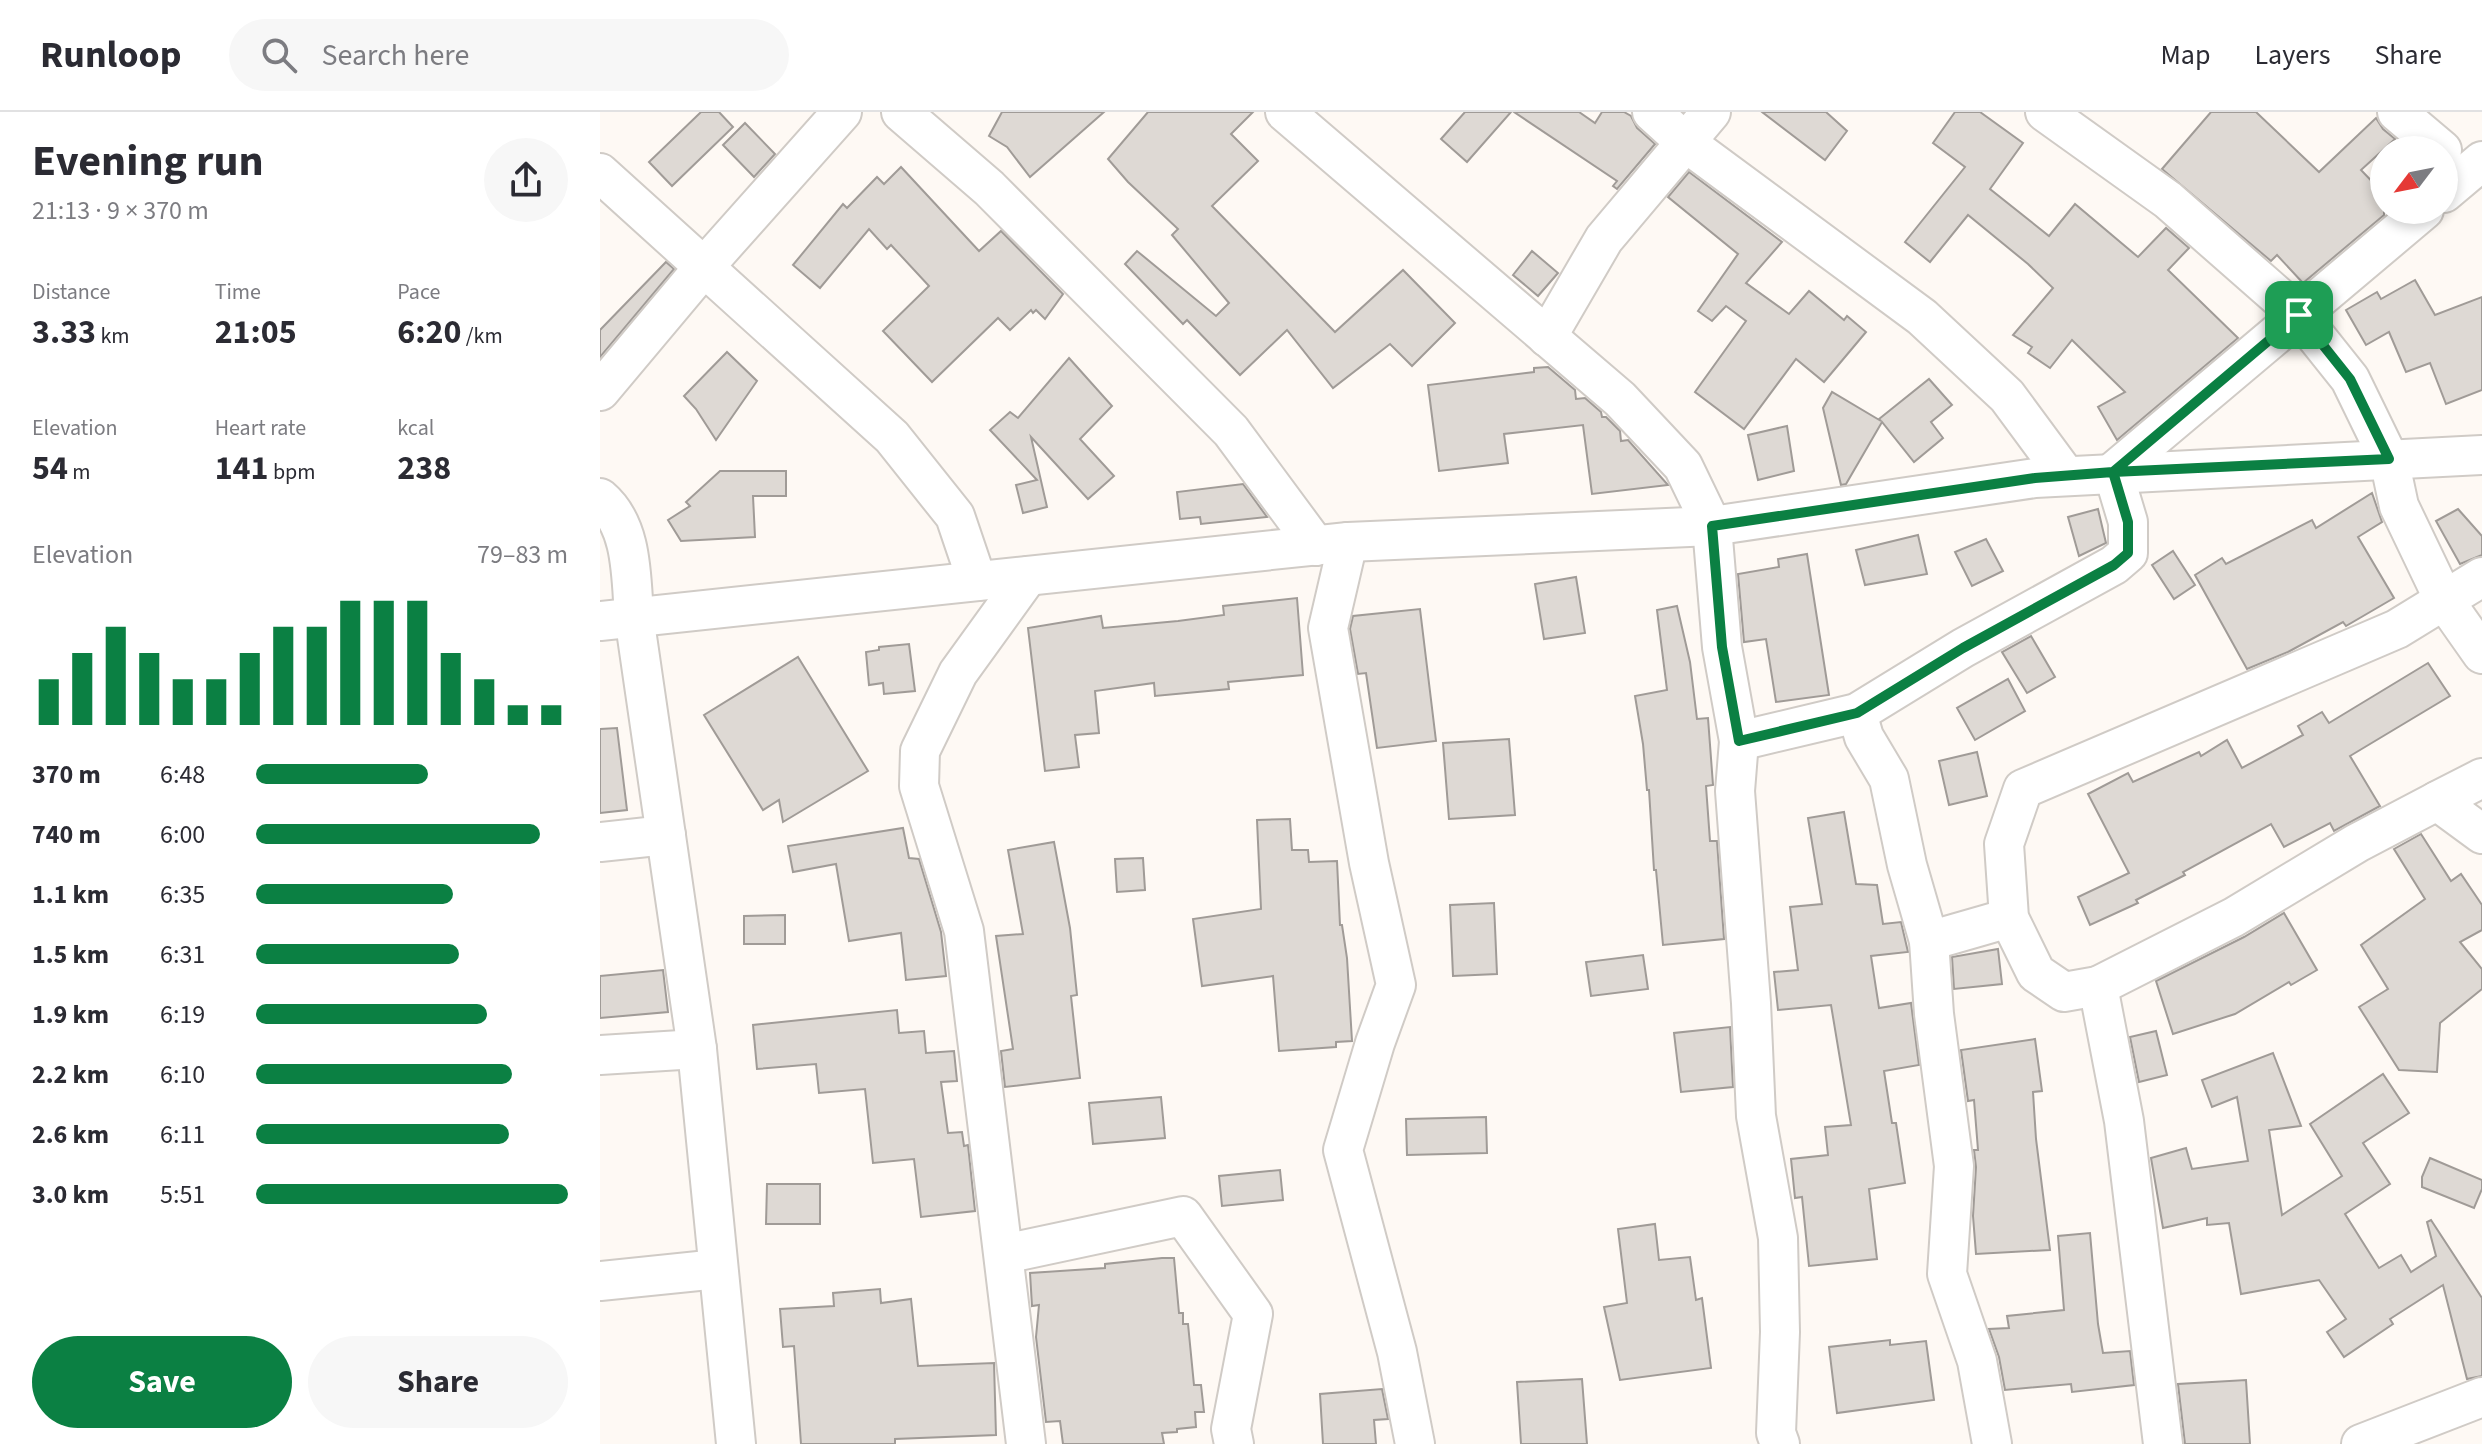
<!DOCTYPE html>
<meta charset="utf-8">
<style>
body{margin:0;font-family:"Source Sans 3",sans-serif;background:#f7f7f7;color:#2b2b33;height:100vh;display:flex;flex-direction:column;font-size:30px;white-space:nowrap}
*{box-sizing:border-box;margin:0}
p{font-size:26px;color:#7c7c81}
.icon{flex:none;width:44px;height:44px;fill:none;stroke:currentColor;stroke-width:2;stroke-linecap:round;stroke-linejoin:round}
.map{position:relative;flex:1;overflow:hidden}
.sheet{display:flex;flex-direction:column;background:#fff;width:600px}
.sheet>*{flex:none}
.needle{width:52px;rotate:238deg}
.fabs{position:absolute;left:1770px;top:24px;display:grid;gap:16px}
.fabs a{display:grid;place-items:center;width:88px;height:88px;border-radius:50%;background:#fff;box-shadow:0 4px 12px #0003;font-size:40px}
.pin{position:absolute;display:grid;place-items:center;width:68px;height:68px;color:#fff;margin:-34px;border-radius:16px;box-shadow:0 4px 12px #0006}
.round{display:grid;place-items:center;flex:none;width:84px;height:84px;border-radius:42px;background:#f7f7f7}
.overview{display:flex;align-items:center;justify-content:space-between;height:136px;padding:0 32px}
h1{font-size:44px;font-weight:700;line-height:60px}
.metrics{display:grid;grid-template-columns:repeat(3,1fr);gap:12px;height:136px;padding:8px 32px}
.metrics div{display:grid;align-content:center}
.metrics b{font-size:34px;font-weight:700}
.metrics small{font-size:22px;font-weight:400}
.metrics p{font-size:22px}
.chart{height:224px;padding:16px 32px}
.chart p{display:flex;justify-content:space-between}
.chart svg{width:100%;height:144px;margin-top:8px;stroke:#0b8043;stroke-width:6}
.button{display:flex;gap:16px;margin-top:auto;padding:16px 32px}
.button a{flex:1;height:92px;border-radius:48px;background:#0b8043;color:#fff;font-size:32px;font-weight:700;line-height:92px;text-align:center}
.button a+a{background:#f7f7f7;color:#2b2b33}
ul{padding:0 32px;list-style:none;font-size:26px}
li{display:grid;grid-template-columns:128px 96px 1fr;align-items:center;height:60px}
li i{height:20px;border-radius:10px;background:#0b8043}
header{display:flex;align-items:center;gap:48px;box-sizing:border-box;height:112px;padding:0 40px;background:#fff;border-bottom:2px solid #e1e1e2}
header strong{font-size:38px}
nav{display:flex;gap:44px;margin-inline-start:auto;font-size:28px}
.search{width:560px;height:72px;background:#f7f7f7;display:flex;align-items:center;gap:20px;box-sizing:border-box;padding:0 28px;border-radius:44px;color:#7c7c81;font-size:30px}
main{display:flex;flex:1;min-height:0}
.map>svg:first-child{display:block}
.building{fill:#ded9d4;stroke:#a09b97;stroke-width:2}
.lines{fill:none;stroke-linecap:round;stroke-linejoin:round}
.street-casing{stroke:#d0cbc6;stroke-width:42}
.street{stroke:#fff;stroke-width:38}
.route-casing{stroke:#fff;stroke-width:16}
.route{stroke:#0b8043;stroke-width:10}
</style>
<header>
<strong>Runloop</strong>
<div class="search"><svg class="icon" aria-label="search" viewBox="0 0 24 24"><circle cx="10" cy="10" r="6"/><path d="M15 15l6 6"/></svg>Search here</div>
<nav><a>Map</a><a>Layers</a><a>Share</a></nav>
</header>
<main>
<section class="sheet">
<div class="overview"><div><h1>Evening run</h1><p>21:13 · 9 × 370 m</p></div><a class="round"><svg class="icon" aria-label="share" viewBox="0 0 24 24"><path d="M12 15V3M7 8l5-5 5 5M5 13v7h14v-7"/></svg></a></div>
<div class="metrics">
<div><p>Distance</p><b>3.33<small> km</small></b></div>
<div><p>Time</p><b>21:05</b></div>
<div><p>Pace</p><b>6:20<small> /km</small></b></div>
</div>
<div class="metrics">
<div><p>Elevation</p><b>54<small> m</small></b></div>
<div><p>Heart rate</p><b>141<small> bpm</small></b></div>
<div><p>kcal</p><b>238</b></div>
</div>
<div class="chart"><p><span>Elevation</span>79–83 m</p>
<svg viewBox="0 0 160 44" preserveAspectRatio="none"><path d="M5 44V30M15 44V22M25 44V14M35 44V22M45 44V30M55 44V30M65 44V22M75 44V14M85 44V14M95 44V6M105 44V6M115 44V6M125 44V22M135 44V30M145 44V38M155 44V38"/></svg>
</div>
<ul>
<li><b>370 m</b>6:48<i style="width:55%"></i></li>
<li><b>740 m</b>6:00<i style="width:91%"></i></li>
<li><b>1.1 km</b>6:35<i style="width:63%"></i></li>
<li><b>1.5 km</b>6:31<i style="width:65%"></i></li>
<li><b>1.9 km</b>6:19<i style="width:74%"></i></li>
<li><b>2.2 km</b>6:10<i style="width:82%"></i></li>
<li><b>2.6 km</b>6:11<i style="width:81%"></i></li>
<li><b>3.0 km</b>5:51<i style="width:100%"></i></li>
</ul>
<div class="button"><a>Save</a><a>Share</a></div>
</section>
<div class="map">
<svg width="1882" height="1332" viewBox="0 0 1882 1332">
<rect width="100%" height="100%" fill="#fef9f4"/>
<g class="building">
<polygon points="101,0 119,0 133,15 72,74 49,50"/>
<polygon points="402,0 504,0 430,65 407,35 389,24"/>
<polygon points="548,0 653,0 631,22 658,49 612,94 735,220 803,158 855,211 812,254 790,232 733,276 687,218 640,263 587,208 583,212 525,152 537,139 616,204 629,191 572,123 578,117 528,70 508,47"/>
<polygon points="865,0 911,0 867,50 841,27"/>
<polygon points="914,0 979,0 995,11 1002,0 1024,0 1031,4 1037,16 1055,32 1017,77 1013,74 1017,69"/>
<polygon points="1162,0 1226,0 1247,19 1225,48"/>
<polygon points="1355,0 1380,0 1423,31 1390,77 1449,124 1475,92 1538,145 1566,116 1589,136 1568,158 1638,226 1517,328 1498,295 1525,280 1472,228 1450,256 1428,241 1432,235 1413,223 1453,176 1428,152 1368,103 1330,150 1305,130 1365,55 1333,31"/>
<polygon points="1611,0 1656,0 1719,60 1776,6 1783,17 1795,27 1761,58 1784,82 1784,103 1703,171 1677,143 1671,149 1562,57"/>
<polygon points="145,11 175,42 154,65 123,33"/>
<polygon points="301,55 379,139 401,119 463,182 445,207 436,198 433,201 431,198 410,218 398,206 332,270 283,219 329,174 291,133 287,137 269,117 220,176 193,153 243,92 247,96 277,65 284,72"/>
<polygon points="1089,60 1182,130 1146,171 1189,202 1209,179 1244,208 1247,204 1266,220 1224,270 1196,247 1144,317 1095,280 1146,209 1126,194 1112,209 1098,199 1138,142 1068,85"/>
<polygon points="932,139 958,161 938,184 913,163"/>
<polygon points="66,150 74,157 0,245 0,218"/>
<polygon points="1815,168 1835,203 1882,185 1882,278 1846,292 1830,251 1806,260 1789,220 1766,233 1746,198 1777,180 1781,187"/>
<polygon points="127,240 157,269 116,328 96,297 84,284"/>
<polygon points="469,246 512,294 480,327 514,364 488,387 431,325 447,395 423,401 416,373 437,368 390,318 410,300 418,306"/>
<polygon points="948,255 975,278 976,287 985,286 1001,300 1002,305 1006,305 1020,319 1021,329 1028,328 1068,373 992,382 983,313 904,322 908,351 839,359 828,273 934,260 934,256"/>
<polygon points="1329,267 1352,293 1331,310 1343,326 1314,350 1282,310 1246,372 1241,373 1223,296 1232,280 1281,309 1279,307"/>
<polygon points="1187,314 1194,359 1158,368 1148,323"/>
<polygon points="120,359 186,359 186,384 153,384 155,425 81,429 68,408 90,394 86,390"/>
<polygon points="643,372 667,405 601,412 600,405 580,407 577,380"/>
<polygon points="1772,381 1782,410 1758,425 1794,486 1746,514 1743,510 1688,540 1647,557 1595,463 1622,446 1626,452 1712,408 1716,416"/>
<polygon points="1498,397 1506,431 1479,444 1468,405"/>
<polygon points="1858,397 1882,424 1882,443 1860,452 1836,409"/>
<polygon points="1318,423 1327,462 1265,473 1256,438"/>
<polygon points="1386,427 1403,459 1372,474 1355,440"/>
<polygon points="1573,439 1595,473 1574,487 1552,453"/>
<polygon points="1207,442 1229,583 1176,590 1166,527 1144,530 1138,462 1179,455 1178,447"/>
<polygon points="976,465 985,521 944,527 935,472"/>
<polygon points="697,486 703,563 628,570 629,577 555,584 554,571 495,579 499,621 475,623 479,655 445,659 428,516 501,504 503,516 578,509 624,503 623,494"/>
<polygon points="1077,494 1090,550 1097,607 1108,606 1113,673 1106,674 1110,729 1117,729 1124,827 1063,833 1056,758 1054,758 1049,678 1047,678 1043,632 1035,584 1067,578 1057,498"/>
<polygon points="820,497 836,629 777,636 766,561 758,562 750,517 753,504"/>
<polygon points="1431,524 1455,565 1427,581 1402,540"/>
<polygon points="309,532 315,579 284,582 283,571 269,573 266,540 279,538 279,535"/>
<polygon points="198,545 268,659 183,710 179,688 163,698 104,603"/>
<polygon points="1828,551 1850,584 1750,644 1780,694 1734,719 1730,711 1684,735 1671,712 1583,760 1585,763 1536,788 1538,791 1490,813 1478,785 1529,761 1488,682 1528,661 1533,670 1599,640 1601,644 1627,628 1642,656 1703,623 1698,614 1722,600 1729,611"/>
<polygon points="1408,567 1425,599 1375,628 1357,596"/>
<polygon points="17,616 27,698 0,701 0,617"/>
<polygon points="909,627 915,703 849,707 843,631"/>
<polygon points="1377,640 1387,684 1349,693 1339,649"/>
<polygon points="1244,700 1256,772 1277,773 1283,812 1301,810 1308,840 1271,844 1279,896 1311,891 1319,953 1284,959 1292,1011 1296,1011 1305,1071 1269,1077 1277,1147 1209,1154 1202,1085 1195,1086 1191,1047 1228,1043 1225,1015 1251,1013 1231,893 1178,898 1174,860 1198,858 1190,795 1222,792 1208,706"/>
<polygon points="690,707 692,738 708,738 709,750 737,749 740,813 742,813 747,846 752,929 736,930 736,935 679,939 673,864 602,874 593,807 661,797 657,708"/>
<polygon points="303,716 309,746 319,747 341,820 346,864 306,868 301,821 249,829 236,752 193,760 188,734"/>
<polygon points="1821,722 1851,769 1861,762 1882,793 1882,818 1860,830 1882,857 1882,877 1840,911 1837,960 1799,958 1759,895 1788,877 1761,833 1825,787 1794,737"/>
<polygon points="454,730 470,816 477,883 471,884 480,966 405,975 401,939 413,937 396,824 423,822 408,738"/>
<polygon points="543,746 545,778 517,780 515,747"/>
<polygon points="894,791 897,862 853,864 850,793"/>
<polygon points="1684,801 1717,858 1691,873 1689,870 1635,902 1573,922 1556,869 1644,825"/>
<polygon points="185,803 185,832 144,832 144,804"/>
<polygon points="1398,837 1402,872 1354,877 1352,845"/>
<polygon points="1043,843 1048,877 991,884 986,850"/>
<polygon points="63,858 68,900 0,906 0,864"/>
<polygon points="297,898 299,921 324,919 326,941 354,939 357,969 341,970 348,1021 362,1020 364,1034 368,1033 375,1099 321,1105 314,1047 273,1051 265,977 219,981 216,952 157,957 153,913"/>
<polygon points="1130,915 1133,975 1081,980 1074,921"/>
<polygon points="1556,919 1567,963 1539,970 1530,925"/>
<polygon points="1435,927 1442,979 1433,980 1436,1027 1450,1138 1376,1142 1373,1104 1376,1055 1374,1038 1378,1038 1374,988 1368,989 1361,938"/>
<polygon points="1673,941 1701,1014 1669,1018 1682,1103 1742,1064 1710,1012 1783,962 1809,1001 1763,1031 1790,1072 1745,1102 1779,1156 1801,1143 1811,1160 1836,1144 1827,1110 1831,1108 1882,1186 1882,1264 1867,1267 1843,1173 1790,1207 1793,1212 1744,1245 1727,1220 1746,1207 1719,1168 1641,1182 1629,1111 1607,1113 1607,1106 1563,1116 1551,1046 1586,1036 1592,1057 1648,1049 1637,985 1612,995 1602,968"/>
<polygon points="561,985 565,1026 493,1032 489,991"/>
<polygon points="886,1005 887,1041 807,1043 806,1007"/>
<polygon points="1830,1046 1882,1068 1882,1077 1874,1096 1822,1075 1822,1065"/>
<polygon points="680,1058 683,1088 622,1094 619,1064"/>
<polygon points="167,1072 220,1072 220,1112 166,1112"/>
<polygon points="1055,1112 1059,1148 1090,1145 1096,1188 1102,1186 1111,1256 1020,1268 1004,1195 1027,1191 1018,1117"/>
<polygon points="1490,1121 1498,1212 1503,1241 1530,1239 1534,1273 1472,1280 1471,1272 1405,1278 1399,1245 1389,1217 1409,1216 1407,1204 1464,1198 1458,1124"/>
<polygon points="562,1146 574,1146 579,1201 583,1201 583,1212 588,1212 594,1273 601,1273 604,1300 595,1300 596,1315 577,1317 577,1320 562,1321 564,1332 463,1332 460,1309 446,1310 436,1225 439,1193 432,1194 430,1161 505,1156 505,1152"/>
<polygon points="280,1177 281,1191 311,1187 318,1254 394,1251 396,1323 295,1327 295,1332 201,1332 194,1234 183,1235 180,1197 234,1194 233,1181"/>
<polygon points="1290,1228 1290,1233 1326,1229 1334,1288 1237,1301 1229,1235"/>
<polygon points="982,1267 987,1332 921,1332 917,1270"/>
<polygon points="1646,1268 1650,1332 1585,1332 1578,1272"/>
<polygon points="782,1277 788,1307 774,1308 776,1332 723,1332 720,1282"/>
</g>
<g class="lines">
<defs>
<g id="street">
<polyline points="301,0 389,76 631,319 716,434"/>
<polyline points="685,0 1020,287 1083,354 1112,414 1122,535 1139,629 1135,679 1151,891 1156,1004 1178,1126 1180,1220 1176,1321 1180,1332"/>
<polyline points="1052,0 1085,30 1322,205 1407,284 1466,364"/>
<polyline points="1445,0 1568,88 1699,203 1750,267 1789,347 1799,394 1844,488 1882,542"/>
<polyline points="1797,0 1842,38"/>
<polyline points="0,61 292,325 355,404 377,469"/>
<polyline points="1844,81 1882,49"/>
<polyline points="947,225 1004,127 1111,0"/>
<polyline points="0,279 104,155 242,0"/>
<path d="M 0,386 C 33,414 31,464 34,504 L 97,937 L 136,1332"/>
<polyline points="748,430 728,516 769,751 796,873 775,931 743,1038 797,1240 815,1332"/>
<polyline points="0,509 748,430 1112,414 1435,366 1882,343"/>
<polyline points="1257,601 1264,625 1289,667 1307,753 1329,829 1334,902 1354,1054 1347,1162 1377,1249 1392,1332"/>
<polyline points="1139,629 1257,601 1363,536 1514,453 1528,441 1528,410 1513,360 1824,98"/>
<polyline points="1882,666 1837,689 1882,722"/>
<polyline points="0,730 66,723"/>
<polyline points="1329,829 1409,806"/>
<polyline points="1498,874 1634,805 1757,731 1837,689"/>
<polyline points="0,943 97,937"/>
<polyline points="404,1142 583,1104 653,1202 631,1317 634,1332"/>
<polyline points="0,1169 118,1157"/>
<polyline points="426,1332 364,819 319,674 320,639 358,561 428,464"/>
<polyline points="1563,1332 1524,1009 1498,874 1464,880 1436,861 1409,806 1404,732 1423,677 1797,517 1882,465"/>
<polyline points="1761,1332 1882,1285"/>
</g>
</defs>
<use href="#street" class="street-casing"/>
<use href="#street" class="street"/>
</g>
<g class="lines">
<defs>
<polyline id="route" points="1699,203 1513,360 1435,366 1112,414 1122,535 1139,629 1257,601 1363,536 1514,453 1528,441 1528,410 1513,360 1789,347 1750,267 1699,203"/>
</defs>
<use href="#route" class="route-casing"/>
<use href="#route" class="route"/>
</g>
</svg>
<div class="fabs">
<a><svg class="needle" viewBox="-14 -14 28 28"><path d="M0-13l5 13h-10z" fill="#e53935"/><path d="M0 13l5-13h-10z" fill="#7c7c81"/></svg></a>
</div>
<div class="pin" style="left:1699px;top:203px;background:#1e9e55"><svg class="icon" aria-label="arrive" viewBox="0 0 24 24"><path d="M6 21V4h12l-3 4 3 4H6"/></svg></div>
</div>
</main>
